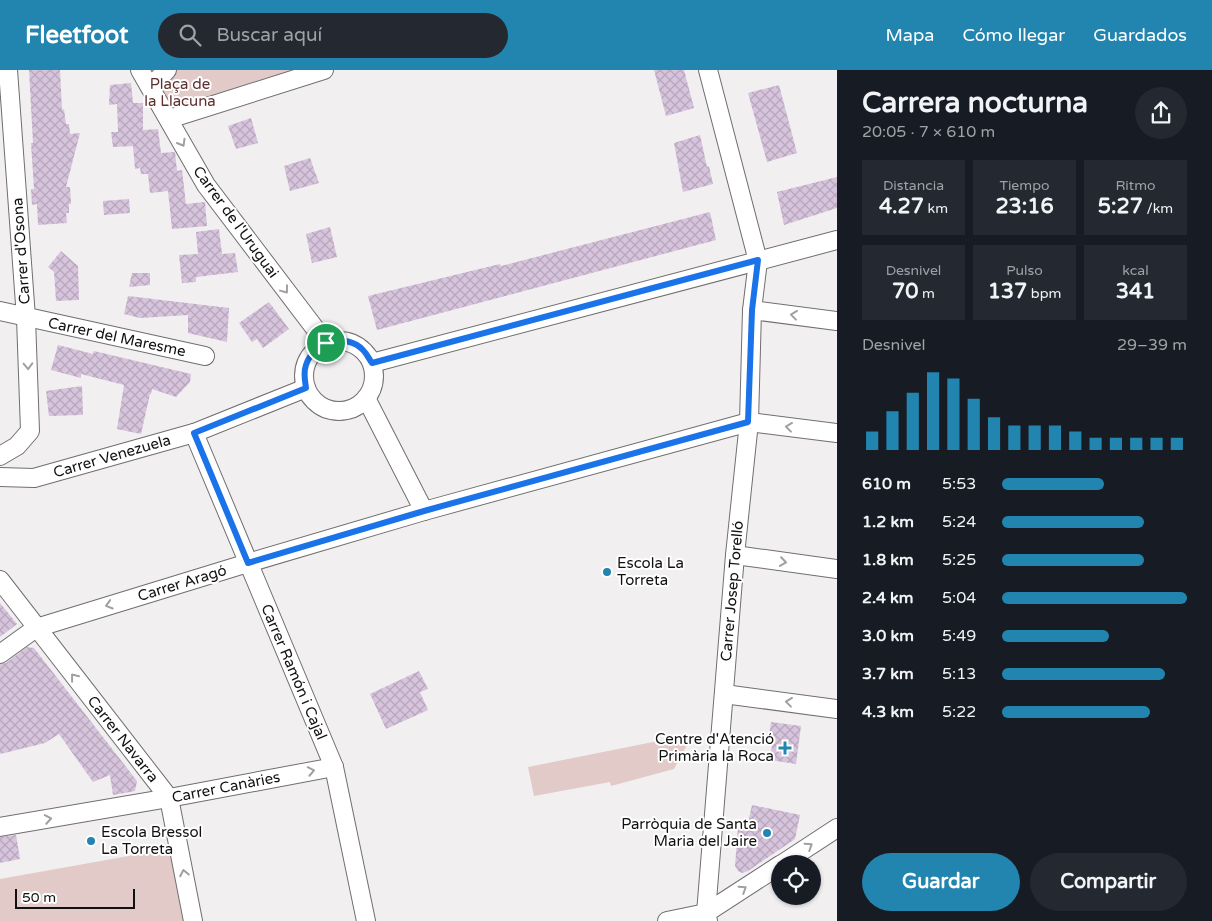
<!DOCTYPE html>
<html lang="es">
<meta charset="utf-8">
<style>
body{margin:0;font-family:"Varela Round",sans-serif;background:#242831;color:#f1f3f6;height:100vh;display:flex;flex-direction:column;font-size:19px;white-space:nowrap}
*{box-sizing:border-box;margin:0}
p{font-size:16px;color:#9ea1a6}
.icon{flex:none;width:28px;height:28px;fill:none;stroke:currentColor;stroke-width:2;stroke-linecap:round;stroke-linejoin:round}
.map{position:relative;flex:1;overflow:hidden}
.panel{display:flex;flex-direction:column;background:#171b24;width:375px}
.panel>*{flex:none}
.tools{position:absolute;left:771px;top:785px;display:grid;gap:10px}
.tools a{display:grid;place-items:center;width:50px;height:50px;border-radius:50%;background:#171b24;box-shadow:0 1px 4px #0004;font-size:25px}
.scale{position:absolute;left:15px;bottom:12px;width:120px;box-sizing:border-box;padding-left:5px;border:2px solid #121111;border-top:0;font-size:14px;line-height:18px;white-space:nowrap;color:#121111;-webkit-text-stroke:4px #fff;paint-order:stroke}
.pin{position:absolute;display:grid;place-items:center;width:42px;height:42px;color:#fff;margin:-21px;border:2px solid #fff;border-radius:50%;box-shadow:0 1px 5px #0007}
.round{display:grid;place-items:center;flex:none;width:52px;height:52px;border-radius:26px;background:#242831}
.summary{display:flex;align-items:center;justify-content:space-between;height:85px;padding:0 25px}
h1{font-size:28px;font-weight:800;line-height:38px}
.stats{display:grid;grid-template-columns:repeat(3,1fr);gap:8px;height:85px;padding:5px 25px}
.stats div{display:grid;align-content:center;border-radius:0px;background:#242831;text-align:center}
.stats b{font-size:21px;font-weight:800}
.stats small{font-size:14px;font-weight:400}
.stats p{font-size:14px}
.chart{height:140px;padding:10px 25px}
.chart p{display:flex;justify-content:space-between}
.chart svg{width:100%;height:90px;margin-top:5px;stroke:#2185af;stroke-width:6}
.cta{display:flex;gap:10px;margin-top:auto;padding:10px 25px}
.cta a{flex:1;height:58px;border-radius:30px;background:#2185af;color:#fff;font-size:20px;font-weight:800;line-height:58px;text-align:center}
.cta a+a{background:#242831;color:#f1f3f6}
ul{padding:0 25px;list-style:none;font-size:16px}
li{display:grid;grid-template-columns:80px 60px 1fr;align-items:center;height:38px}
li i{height:12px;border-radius:6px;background:#2185af}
header{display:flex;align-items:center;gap:30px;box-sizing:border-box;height:70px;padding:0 25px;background:#2185af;color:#fff}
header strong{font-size:24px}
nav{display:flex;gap:28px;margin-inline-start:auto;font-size:18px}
.search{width:350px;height:45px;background:#242831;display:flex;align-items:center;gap:12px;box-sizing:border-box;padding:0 18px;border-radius:28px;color:#9ea1a6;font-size:19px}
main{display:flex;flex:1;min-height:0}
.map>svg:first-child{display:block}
.green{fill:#e1cac8}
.building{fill:url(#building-cross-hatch)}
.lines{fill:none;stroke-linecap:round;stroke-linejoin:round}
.street-casing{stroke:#706e6f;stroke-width:20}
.street{stroke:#fff;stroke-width:18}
.oneway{stroke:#a0a0a0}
.route-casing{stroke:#fff;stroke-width:10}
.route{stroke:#1a73e8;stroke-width:6}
.poi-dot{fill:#2185af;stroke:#fff;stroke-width:2}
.labels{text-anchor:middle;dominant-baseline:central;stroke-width:4;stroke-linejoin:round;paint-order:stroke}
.park-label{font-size:15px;fill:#5f2f2d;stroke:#fff}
.street-label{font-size:15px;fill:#121111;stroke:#fff}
.poi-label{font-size:15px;fill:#121111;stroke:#fff;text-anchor:start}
</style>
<header>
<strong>Fleetfoot</strong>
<div class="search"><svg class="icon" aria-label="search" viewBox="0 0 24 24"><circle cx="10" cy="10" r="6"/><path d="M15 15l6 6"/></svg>Buscar aquí</div>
<nav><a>Mapa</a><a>Cómo llegar</a><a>Guardados</a></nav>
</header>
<main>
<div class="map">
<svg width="837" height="851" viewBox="0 0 837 851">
<defs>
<pattern id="building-cross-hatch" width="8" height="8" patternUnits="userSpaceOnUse" patternTransform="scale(1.25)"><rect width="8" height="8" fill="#d6c3dc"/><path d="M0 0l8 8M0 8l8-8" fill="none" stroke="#b7a6bc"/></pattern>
</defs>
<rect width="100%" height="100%" fill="#f2eff1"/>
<g class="green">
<polygon points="167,0 324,0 169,49 150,17"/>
<polygon points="693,664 674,699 611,716 610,712 534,726 528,697"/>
<polygon points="179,777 193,851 0,851 0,809"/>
</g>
<g class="building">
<polygon points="29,0 60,0 62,40 64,39 66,54 69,54 70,64 80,63 66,117 70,117 71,134 69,134 69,143 66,143 67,153 38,155 37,134 32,135 31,119 34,119 31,73 33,73"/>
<polygon points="654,0 684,0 694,38 666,46"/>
<polygon points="131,13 133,33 143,33 143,60 158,59 161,83 175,82 177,101 182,100 186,134 205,132 207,156 172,159 168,121 150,123 148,104 141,104 140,98 135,99 133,76 113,77 111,62 118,62 117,34 109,35 110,15"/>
<polygon points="779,15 797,83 767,92 748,23"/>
<polygon points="251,48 258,73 236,79 228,56"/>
<polygon points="700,65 707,97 709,96 713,114 683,122 674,73"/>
<polygon points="310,88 319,113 290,121 284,96"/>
<polygon points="837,107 837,138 784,155 777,122"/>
<polygon points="129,129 130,143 104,145 103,131"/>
<polygon points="710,142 716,170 377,260 368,226 500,194 501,196"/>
<polygon points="330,157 337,187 312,193 306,164"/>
<polygon points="219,159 222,184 235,183 238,202 196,207 196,212 182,213 179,185 198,184 196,162"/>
<polygon points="61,181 78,196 79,230 56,231 54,202 48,197"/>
<polygon points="132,203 150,203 150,215 129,217"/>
<polygon points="128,226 229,238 227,272 188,263 188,245 140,248 124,244"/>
<polygon points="269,232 289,259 263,278 257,269 252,272 239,253"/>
<polygon points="58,275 93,284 94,281 191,304 190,312 176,327 152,319 151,324 150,324 141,364 117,359 124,315 81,304 81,308 51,300"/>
<polygon points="82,316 83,345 49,346 46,321"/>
<polygon points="0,533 17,554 0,567"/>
<polygon points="27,577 34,578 137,711 135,721 113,725 110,705 93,712 59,664 45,673 0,684 0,594 6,593"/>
<polygon points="419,601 428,619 420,622 428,640 386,659 370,624"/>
<polygon points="771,652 801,656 796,694 770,690 773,667 769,666"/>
<polygon points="752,735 800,745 795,769 748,801 742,803 738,801 735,796 738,756 747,757"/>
<polygon points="16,765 20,789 0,793 0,767"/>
</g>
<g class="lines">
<defs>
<g id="street">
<polyline points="140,0 206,115 326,273"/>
<polyline points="708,0 758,191 752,240 749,352 735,485 706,843 708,851"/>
<polyline points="150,17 167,0"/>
<polyline points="169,49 324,0"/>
<polyline points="752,240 837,251"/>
<polyline points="0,241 205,286"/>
<circle cx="339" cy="306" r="35"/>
<polyline points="372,293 837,170"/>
<polyline points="366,328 424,441"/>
<polyline points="194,363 334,697 366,851"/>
<polyline points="0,386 17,376 30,361 26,248 8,0"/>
<polyline points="0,407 34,408 194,363 306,318"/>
<polyline points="735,485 837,499"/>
<polyline points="0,510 169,728 193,851"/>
<polyline points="0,584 36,558 248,493 424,441 749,352 837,363"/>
<polyline points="724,624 837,639"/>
<polyline points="0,757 169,728 334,697"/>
<polyline points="782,794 837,758"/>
<polyline points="667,851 706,843 780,795"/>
</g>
</defs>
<use href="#street" class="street-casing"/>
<use href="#street" class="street"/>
</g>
<defs><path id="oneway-chevron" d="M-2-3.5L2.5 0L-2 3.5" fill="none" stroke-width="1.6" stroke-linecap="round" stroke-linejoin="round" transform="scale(1.25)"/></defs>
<g class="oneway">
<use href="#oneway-chevron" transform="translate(182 73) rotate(60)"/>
<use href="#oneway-chevron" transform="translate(285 220) rotate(53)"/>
<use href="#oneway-chevron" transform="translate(794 245) rotate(-173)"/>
<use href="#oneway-chevron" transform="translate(28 296) rotate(88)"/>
<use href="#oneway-chevron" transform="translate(789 357) rotate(-173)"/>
<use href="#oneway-chevron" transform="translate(783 492) rotate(8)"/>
<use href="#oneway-chevron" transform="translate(109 535) rotate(163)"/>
<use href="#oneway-chevron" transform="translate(74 607) rotate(-128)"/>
<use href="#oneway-chevron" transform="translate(789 632) rotate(-173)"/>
<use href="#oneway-chevron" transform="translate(311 701) rotate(-11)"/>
<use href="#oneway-chevron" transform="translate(48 749) rotate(-10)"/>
<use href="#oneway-chevron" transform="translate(809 776) rotate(-33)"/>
<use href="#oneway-chevron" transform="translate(184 803) rotate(-101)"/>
<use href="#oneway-chevron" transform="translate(743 819) rotate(-33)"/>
</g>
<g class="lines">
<defs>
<path id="route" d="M 758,190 L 752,240 L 748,352 L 424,441 L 248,493 L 194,363 L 306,318 C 305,310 303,303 306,295 C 313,272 346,262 363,280 C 367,284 369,289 372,293 Z"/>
</defs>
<use href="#route" class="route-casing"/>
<use href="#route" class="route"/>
</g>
<g class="poi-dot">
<circle cx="607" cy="502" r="5"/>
<path d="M782.5 670.5h5v5h5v5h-5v5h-5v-5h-5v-5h5z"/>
<circle cx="767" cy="763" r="5"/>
<circle cx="91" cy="771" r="5"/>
</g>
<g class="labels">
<g class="park-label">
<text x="180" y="14">Plaça de<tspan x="180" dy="17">la Llacuna</tspan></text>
</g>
<g class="street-label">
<text transform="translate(236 152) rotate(54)">Carrer de l'Uruguai</text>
<text transform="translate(21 181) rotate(-94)">Carrer d'Osona</text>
<text transform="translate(117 267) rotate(12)">Carrer del Maresme</text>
<text transform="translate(112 386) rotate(-16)">Carrer Venezuela</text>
<text transform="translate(182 513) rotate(-17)">Carrer Aragó</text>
<text transform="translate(732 521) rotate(-85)">Carrer Josep Torelló</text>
<text transform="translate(294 602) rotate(67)">Carrer Ramón i Cajal</text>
<text transform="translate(123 669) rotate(52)">Carrer Navarra</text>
<text transform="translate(226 717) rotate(-11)">Carrer Canàries</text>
</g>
<g class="poi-label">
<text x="617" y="493">Escola La<tspan x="617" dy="17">Torreta</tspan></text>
<text x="774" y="669" text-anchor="end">Centre d'Atenció<tspan x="774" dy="17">Primària la Roca</tspan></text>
<text x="757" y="754" text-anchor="end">Parròquia de Santa<tspan x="757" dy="17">Maria del Jaire</tspan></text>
<text x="101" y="762">Escola Bressol<tspan x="101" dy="17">La Torreta</tspan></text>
</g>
</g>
</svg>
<div class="tools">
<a><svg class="icon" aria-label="locate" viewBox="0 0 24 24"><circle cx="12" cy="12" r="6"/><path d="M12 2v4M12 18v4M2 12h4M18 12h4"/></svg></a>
</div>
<div class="scale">50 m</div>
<div class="pin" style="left:326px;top:273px;background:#1e9e55"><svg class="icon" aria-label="arrive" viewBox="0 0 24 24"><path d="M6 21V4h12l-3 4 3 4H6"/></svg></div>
</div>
<section class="panel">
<div class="summary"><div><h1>Carrera nocturna</h1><p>20:05 · 7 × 610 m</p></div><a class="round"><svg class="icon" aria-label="share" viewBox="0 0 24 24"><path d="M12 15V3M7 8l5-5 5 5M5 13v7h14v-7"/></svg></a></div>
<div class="stats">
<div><p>Distancia</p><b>4.27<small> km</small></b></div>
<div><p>Tiempo</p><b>23:16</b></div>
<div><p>Ritmo</p><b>5:27<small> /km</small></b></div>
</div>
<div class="stats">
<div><p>Desnivel</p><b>70<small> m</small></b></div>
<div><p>Pulso</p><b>137<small> bpm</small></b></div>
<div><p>kcal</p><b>341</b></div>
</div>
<div class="chart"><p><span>Desnivel</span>29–39 m</p>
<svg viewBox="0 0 160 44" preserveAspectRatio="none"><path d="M5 44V35M15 44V25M25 44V16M35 44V6M45 44V9M55 44V19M65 44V28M75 44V32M85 44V32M95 44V32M105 44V35M115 44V38M125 44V38M135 44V38M145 44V38M155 44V38"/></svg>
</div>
<ul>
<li><b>610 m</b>5:53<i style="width:55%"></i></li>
<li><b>1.2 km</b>5:24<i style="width:77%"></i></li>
<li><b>1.8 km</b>5:25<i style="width:77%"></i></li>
<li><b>2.4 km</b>5:04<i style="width:100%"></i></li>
<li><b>3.0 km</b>5:49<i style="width:58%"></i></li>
<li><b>3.7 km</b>5:13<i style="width:88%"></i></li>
<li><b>4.3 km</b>5:22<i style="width:80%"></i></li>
</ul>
<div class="cta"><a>Guardar</a><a>Compartir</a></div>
</section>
</main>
